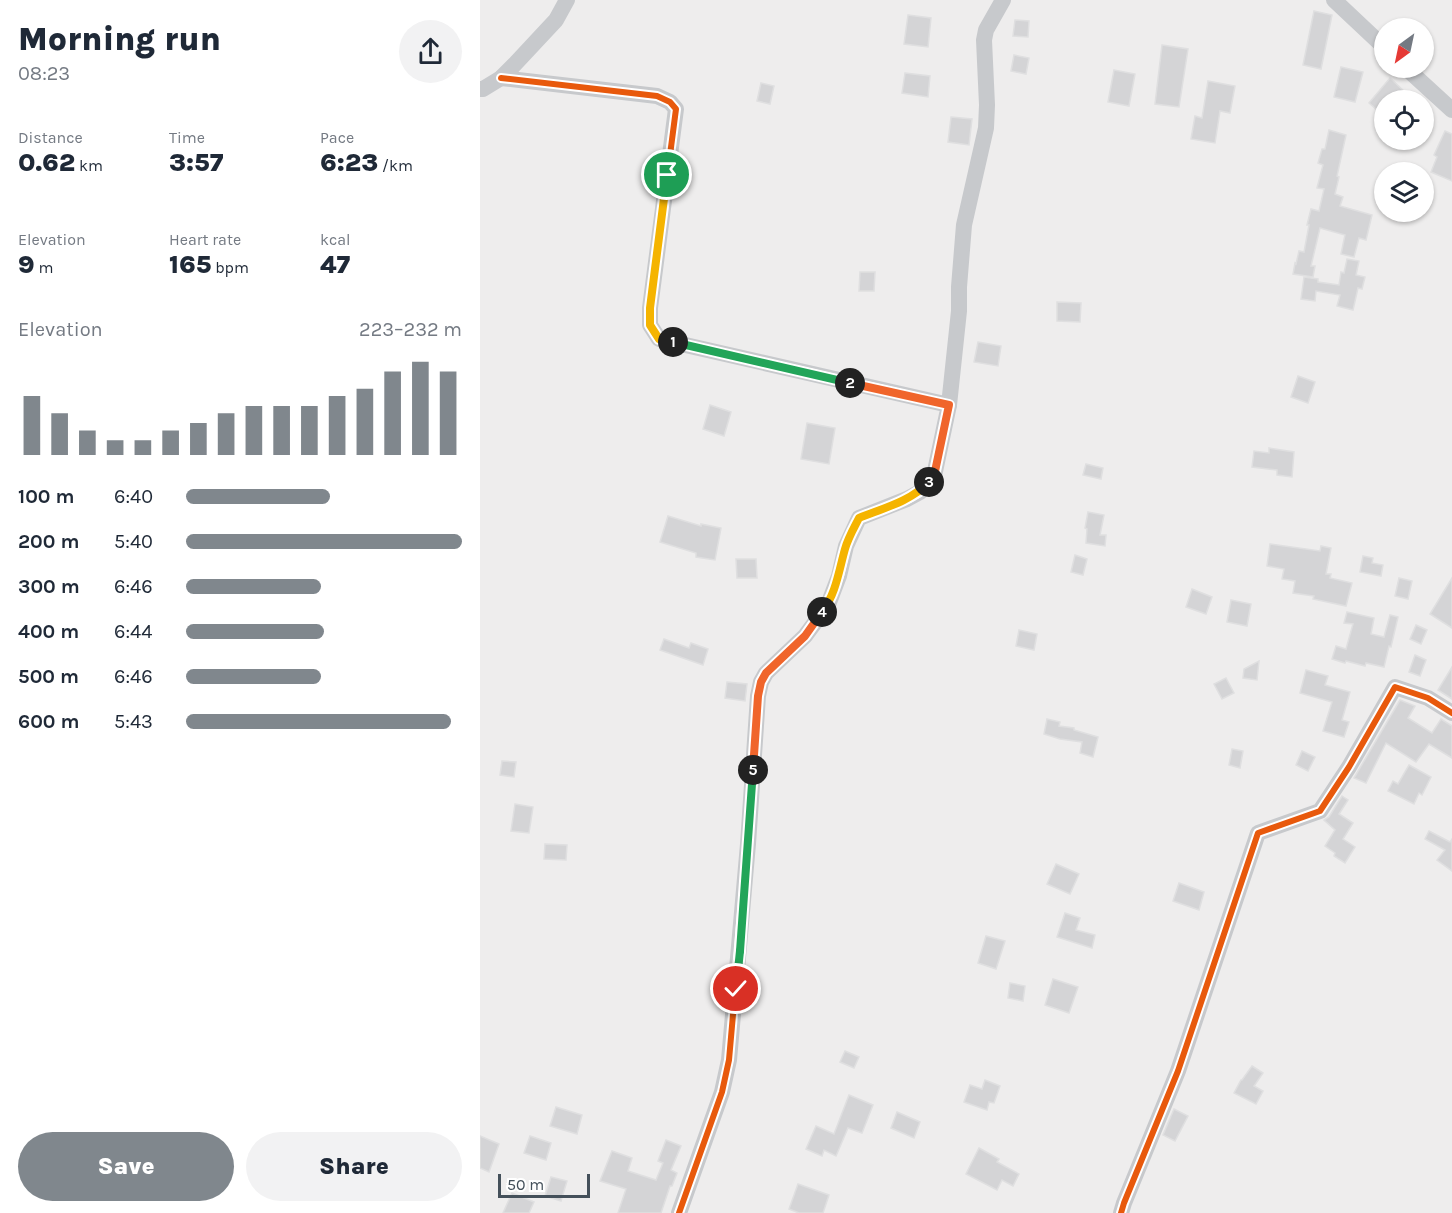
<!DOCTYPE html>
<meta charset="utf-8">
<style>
body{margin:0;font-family:Karla,sans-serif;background:#f2f2f3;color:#1f2937;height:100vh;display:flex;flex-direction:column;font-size:22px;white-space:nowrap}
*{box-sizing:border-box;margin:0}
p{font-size:20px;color:#747a83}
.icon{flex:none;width:33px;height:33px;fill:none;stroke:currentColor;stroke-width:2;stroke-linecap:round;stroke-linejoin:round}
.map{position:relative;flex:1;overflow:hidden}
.drawer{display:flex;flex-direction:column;background:#fff;width:480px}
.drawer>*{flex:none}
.needle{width:39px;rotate:213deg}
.buttons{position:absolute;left:894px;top:18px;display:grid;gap:12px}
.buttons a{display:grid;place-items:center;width:60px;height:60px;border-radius:50%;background:#fff;box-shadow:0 2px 4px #0004;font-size:30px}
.scale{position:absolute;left:18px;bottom:15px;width:92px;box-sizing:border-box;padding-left:6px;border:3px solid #44505a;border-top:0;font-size:16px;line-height:21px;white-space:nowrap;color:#44505a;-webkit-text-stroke:4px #fff;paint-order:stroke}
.pin{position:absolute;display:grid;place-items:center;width:51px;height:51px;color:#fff;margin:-26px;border:3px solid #fff;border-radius:50%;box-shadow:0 2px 6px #0007}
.km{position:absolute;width:30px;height:30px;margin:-15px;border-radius:50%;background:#222;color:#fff;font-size:16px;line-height:30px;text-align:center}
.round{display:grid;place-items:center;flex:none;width:63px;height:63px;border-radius:32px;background:#f2f2f3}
.summary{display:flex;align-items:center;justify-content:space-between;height:102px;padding:0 18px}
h1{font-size:33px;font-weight:800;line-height:45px}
.stats{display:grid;grid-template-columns:repeat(3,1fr);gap:9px;height:102px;padding:6px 18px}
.stats div{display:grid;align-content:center}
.stats b{font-size:26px;font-weight:800}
.stats small{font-size:16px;font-weight:400}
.stats p{font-size:16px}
.chart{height:168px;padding:12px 18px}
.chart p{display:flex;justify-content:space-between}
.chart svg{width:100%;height:108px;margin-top:6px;stroke:#80878d;stroke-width:6}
.primary-button{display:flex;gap:12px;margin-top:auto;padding:12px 18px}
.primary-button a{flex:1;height:69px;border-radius:36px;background:#80878d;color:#fff;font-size:24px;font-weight:800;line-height:69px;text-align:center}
.primary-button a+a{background:#f2f2f3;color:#1f2937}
ul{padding:0 18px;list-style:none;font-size:20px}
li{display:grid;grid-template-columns:96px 72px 1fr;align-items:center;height:45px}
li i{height:15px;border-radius:8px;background:#80878d}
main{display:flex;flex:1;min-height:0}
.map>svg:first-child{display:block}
.building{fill:#d4d4d6;stroke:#dfdfe0;stroke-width:1.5}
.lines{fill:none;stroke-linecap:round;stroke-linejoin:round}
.minor{stroke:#c7c9cc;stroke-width:16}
.cycleway-casing{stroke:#fff;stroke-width:10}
.cycleway{stroke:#e8590c;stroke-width:6}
.split-1-casing{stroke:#fff;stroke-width:12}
.split-2-casing{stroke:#fff;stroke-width:12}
.split-3-casing{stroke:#fff;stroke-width:12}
.split-4-casing{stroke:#fff;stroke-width:12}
.split-5-casing{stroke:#fff;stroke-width:12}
.split-6-casing{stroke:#fff;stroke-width:12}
.split-7-casing{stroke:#fff;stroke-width:12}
.split-1{stroke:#f5b400;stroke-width:8}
.split-2{stroke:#22a559;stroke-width:8}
.split-3{stroke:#f0652b;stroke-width:8}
.split-4{stroke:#f5b400;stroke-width:8}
.split-5{stroke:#f0652b;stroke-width:8}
.split-6{stroke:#22a559;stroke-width:8}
.split-7{stroke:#22a559;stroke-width:8}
</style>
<main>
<section class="drawer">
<div class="summary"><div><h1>Morning run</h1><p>08:23</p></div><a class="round"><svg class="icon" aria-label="share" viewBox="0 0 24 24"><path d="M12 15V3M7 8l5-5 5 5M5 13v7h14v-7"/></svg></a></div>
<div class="stats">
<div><p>Distance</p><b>0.62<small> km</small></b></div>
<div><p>Time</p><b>3:57</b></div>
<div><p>Pace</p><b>6:23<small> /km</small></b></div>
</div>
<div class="stats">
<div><p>Elevation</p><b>9<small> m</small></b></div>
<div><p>Heart rate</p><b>165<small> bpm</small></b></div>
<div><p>kcal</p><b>47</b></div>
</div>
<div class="chart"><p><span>Elevation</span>223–232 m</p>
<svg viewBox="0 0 160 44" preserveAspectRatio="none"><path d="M5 44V20M15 44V27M25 44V34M35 44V38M45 44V38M55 44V34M65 44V31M75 44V27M85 44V24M95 44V24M105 44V24M115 44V20M125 44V17M135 44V10M145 44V6M155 44V10"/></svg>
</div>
<ul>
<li><b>100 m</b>6:40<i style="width:52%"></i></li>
<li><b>200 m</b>5:40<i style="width:100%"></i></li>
<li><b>300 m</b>6:46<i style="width:49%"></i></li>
<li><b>400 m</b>6:44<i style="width:50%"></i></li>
<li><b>500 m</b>6:46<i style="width:49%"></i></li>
<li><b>600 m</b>5:43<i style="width:96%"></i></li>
</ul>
<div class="primary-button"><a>Save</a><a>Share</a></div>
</section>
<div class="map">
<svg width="972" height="1213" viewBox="0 0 972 1213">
<rect width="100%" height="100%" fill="#eeeded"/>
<g class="building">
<polygon points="834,11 852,15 841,69 823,65"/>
<polygon points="428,15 451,18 448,47 424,44"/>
<polygon points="535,20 549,21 548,37 533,36"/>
<polygon points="682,45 708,49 699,107 675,104"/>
<polygon points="534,55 549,58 546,74 531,71"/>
<polygon points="861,67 883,72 875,102 854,97"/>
<polygon points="634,70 655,74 649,106 628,102"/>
<polygon points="425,73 450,76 448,97 422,93"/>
<polygon points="910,78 926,93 919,100 904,100 904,116 889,103"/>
<polygon points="728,81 755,86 750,113 740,111 735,143 711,139 715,116 722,118"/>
<polygon points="281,83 294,86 290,104 277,101"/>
<polygon points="471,117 492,119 489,145 468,142"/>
<polygon points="849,130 866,135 857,176 859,177 855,194 863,197 860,206 892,215 886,240 879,238 874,257 861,254 865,235 840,228 831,266 835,266 833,277 813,274 815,263 816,264 819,251 824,252 829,225 827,225 831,209 839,211 844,189 837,188 843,165 838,163 842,149 845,149"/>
<polygon points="965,131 972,134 972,181 951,172 957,157 954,155"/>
<polygon points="867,259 879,261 876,275 885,277 882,289 878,288 873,310 857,306 860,295 836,291 835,301 821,299 824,277 838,279 838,282 859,285 861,272 864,273"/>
<polygon points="380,272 395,272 394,291 379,291"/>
<polygon points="577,302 601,303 600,322 577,321"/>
<polygon points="498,342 521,346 518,366 494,362"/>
<polygon points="818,376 835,382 828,403 811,397"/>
<polygon points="230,405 251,412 244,436 223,429"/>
<polygon points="327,423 355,428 349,464 321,459"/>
<polygon points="789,448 814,452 812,477 797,475 797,470 772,467 774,451 789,453"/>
<polygon points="606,464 623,468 621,479 603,475"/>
<polygon points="608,512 624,515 620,535 626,535 625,546 606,543 607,529 605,528"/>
<polygon points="188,516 221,526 221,524 241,528 235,560 216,557 216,553 180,542"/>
<polygon points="790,544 840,551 841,546 851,548 846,574 851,574 850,578 872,583 866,606 833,599 834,596 813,593 815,581 802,579 804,569 787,566"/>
<polygon points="595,555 607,559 603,575 591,572"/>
<polygon points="883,556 893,558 892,563 903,565 901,576 880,572"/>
<polygon points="256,559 276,559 277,578 257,578"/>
<polygon points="919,578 932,581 928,599 915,596"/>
<polygon points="972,578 972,628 950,614"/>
<polygon points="712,589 732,597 726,614 706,607"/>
<polygon points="751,600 771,604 767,626 747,622"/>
<polygon points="867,612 894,618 891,634 904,637 910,615 918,617 911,647 909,646 904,667 886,663 885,666 866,661 865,663 852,659 856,646 866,649 873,624 864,623"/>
<polygon points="936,625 947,630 941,644 930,639"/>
<polygon points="539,630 557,634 554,650 536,646"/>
<polygon points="184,639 209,648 211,643 228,649 223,665 180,650"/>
<polygon points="935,655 946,660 940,676 929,672"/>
<polygon points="779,661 777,680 763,678 764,669"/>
<polygon points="972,667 972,699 958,690"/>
<polygon points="826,670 848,676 845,685 870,692 862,720 869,722 864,737 843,731 852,702 820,693"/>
<polygon points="746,678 754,693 742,699 734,684"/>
<polygon points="247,682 267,684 265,701 245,698"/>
<polygon points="920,700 935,706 928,718 952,733 961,719 972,726 972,758 949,744 936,762 906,743 886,783 874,778"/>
<polygon points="567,719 580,722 579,726 594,728 594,730 618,737 613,757 600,753 602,742 580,739 564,734"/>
<polygon points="752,749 763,751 760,768 749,765"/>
<polygon points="822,751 835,757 828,771 816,765"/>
<polygon points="22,761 36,762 34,777 20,775"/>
<polygon points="929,765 951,777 942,795 939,793 934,804 908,791 913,781 918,784"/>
<polygon points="862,796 868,800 859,814 873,823 863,839 875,847 865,863 854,856 855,853 845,846 855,830 844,820 849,817"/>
<polygon points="35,804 53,807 49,833 31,831"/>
<polygon points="949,831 970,842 972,839 972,871 957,860 965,850 945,839"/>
<polygon points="65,844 87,845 86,860 64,859"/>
<polygon points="576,864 599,874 590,894 567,884"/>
<polygon points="699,883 724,892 719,910 693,901"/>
<polygon points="585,913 600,918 596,930 615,935 612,948 577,937"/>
<polygon points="506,936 525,941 516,969 498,963"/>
<polygon points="573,979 598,987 589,1013 565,1005"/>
<polygon points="530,983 545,986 543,1001 528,998"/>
<polygon points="365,1051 379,1057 374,1068 360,1062"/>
<polygon points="772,1066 783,1073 774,1086 783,1091 776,1104 754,1093 761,1080 762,1080"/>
<polygon points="505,1080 520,1086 514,1103 509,1102 507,1110 484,1102 490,1085 502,1089"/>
<polygon points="369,1095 393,1105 382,1133 368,1128 356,1156 344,1150 342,1156 326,1149 336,1126 354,1134"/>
<polygon points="76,1107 102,1115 97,1134 70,1126"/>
<polygon points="694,1109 708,1116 695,1141 683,1135"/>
<polygon points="417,1112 440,1122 434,1138 411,1128"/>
<polygon points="0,1136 19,1144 9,1172 0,1168"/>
<polygon points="50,1136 71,1143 66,1160 44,1153"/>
<polygon points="186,1140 201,1146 191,1170 197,1173 192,1186 190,1186 181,1213 138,1213 146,1189 120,1181 132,1151 152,1158 148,1171 176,1180 183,1163 178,1161"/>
<polygon points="499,1148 519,1159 517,1162 539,1174 533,1186 522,1180 517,1190 486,1174"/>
<polygon points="71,1177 87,1181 81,1201 65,1196"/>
<polygon points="318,1184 349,1195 343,1213 319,1213 309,1209"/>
<polygon points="32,1193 54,1202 49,1213 23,1213"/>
</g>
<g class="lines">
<g class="minor">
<polyline points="854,0 904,47"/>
<polyline points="926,68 972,110"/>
<polyline points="21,78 177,96 190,102 196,109 170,308 170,325 179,339 469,405 454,476 440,492 427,499 379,518 366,546 359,576 348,605 325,636 286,673 281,682 278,696 268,844 249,1060 242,1092 199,1213"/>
<polyline points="0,89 3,89 21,78 33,66 76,20 87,0"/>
<polyline points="469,405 479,311 479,287 484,225 506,128 507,105 504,40 506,30 523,0"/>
<polyline points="641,1213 644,1203 698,1071 778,833 840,811 869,767 915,687 948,698 972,713"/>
</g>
<defs>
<g id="cycleway">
<polyline points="21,78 177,96 190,102 196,109 170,308 170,325 179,339 469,405 454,476 440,492 427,499 379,518 366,546 359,576 348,605 325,636 286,673 281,682 278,696 268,844 249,1060 242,1092 199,1213"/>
<polyline points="641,1213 644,1203 698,1071 778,833 840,811 869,767 915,687 948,698 972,713"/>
</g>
</defs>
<use href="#cycleway" class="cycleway-casing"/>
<use href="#cycleway" class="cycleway"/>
</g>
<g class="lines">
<defs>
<polyline id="split-1" points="187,175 170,308 170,325 179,339 193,342"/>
<polyline id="split-2" points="193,342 370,383"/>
<polyline id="split-3" points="370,383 469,405 454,476 449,482"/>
<path id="split-4" d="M 342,612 C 356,594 359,570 365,549 C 368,538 374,528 379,518 C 404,508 431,501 449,482"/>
<polyline id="split-5" points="273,770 278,696 281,682 286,673 325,636 342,612"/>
<polyline id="split-6" points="260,951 273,770"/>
<polyline id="split-7" points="256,989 260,951"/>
</defs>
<use href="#split-1" class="split-1-casing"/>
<use href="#split-2" class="split-2-casing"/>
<use href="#split-3" class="split-3-casing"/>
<use href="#split-4" class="split-4-casing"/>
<use href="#split-5" class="split-5-casing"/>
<use href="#split-6" class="split-6-casing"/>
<use href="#split-7" class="split-7-casing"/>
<use href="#split-1" class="split-1"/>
<use href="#split-2" class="split-2"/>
<use href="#split-3" class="split-3"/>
<use href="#split-4" class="split-4"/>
<use href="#split-5" class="split-5"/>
<use href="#split-6" class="split-6"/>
<use href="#split-7" class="split-7"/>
</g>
</svg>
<div class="buttons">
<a><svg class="needle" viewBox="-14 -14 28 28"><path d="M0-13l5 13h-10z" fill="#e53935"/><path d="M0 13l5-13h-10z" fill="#747a83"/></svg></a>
<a><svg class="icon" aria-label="locate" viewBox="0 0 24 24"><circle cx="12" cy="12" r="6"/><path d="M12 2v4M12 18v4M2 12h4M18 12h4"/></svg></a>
<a><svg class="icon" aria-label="layers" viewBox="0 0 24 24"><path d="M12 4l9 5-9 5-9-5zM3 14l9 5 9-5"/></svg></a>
</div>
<div class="scale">50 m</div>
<div class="pin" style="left:187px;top:175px;background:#1e9e55"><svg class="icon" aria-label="arrive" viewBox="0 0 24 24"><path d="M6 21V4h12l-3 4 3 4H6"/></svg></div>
<div class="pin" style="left:256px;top:989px;background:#d93025"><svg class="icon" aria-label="check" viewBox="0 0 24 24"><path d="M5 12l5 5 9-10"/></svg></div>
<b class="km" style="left:193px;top:342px">1</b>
<b class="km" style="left:370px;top:383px">2</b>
<b class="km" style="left:449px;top:482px">3</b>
<b class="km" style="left:342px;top:612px">4</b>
<b class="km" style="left:273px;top:770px">5</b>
</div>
</main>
